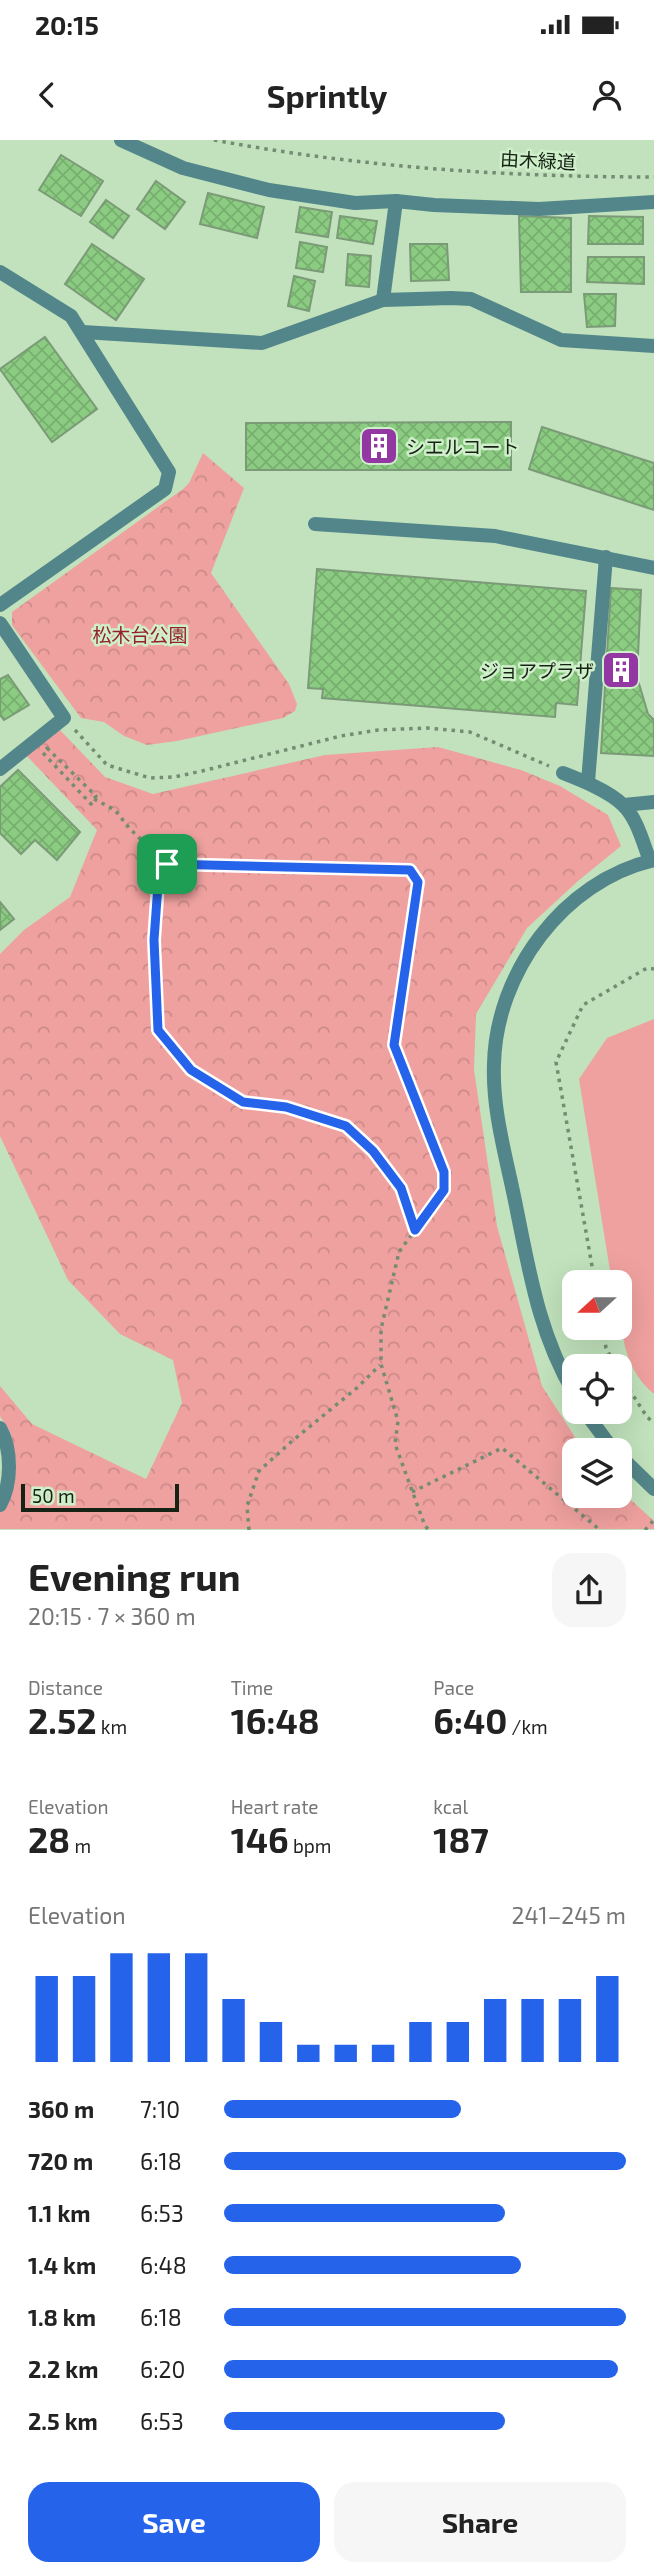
<!DOCTYPE html>
<meta charset="utf-8">
<style>
body{margin:0;font-family:"Exo 2","Noto Sans JP",sans-serif;background:#f6f6f6;color:#222;height:100vh;display:flex;flex-direction:column;font-size:26px;white-space:nowrap}
*{box-sizing:border-box;margin:0}
p{font-size:23px;color:#767676}
.icon{flex:none;width:38px;height:38px;fill:none;stroke:currentColor;stroke-width:2;stroke-linecap:round;stroke-linejoin:round}
.map{position:relative;height:1390px;overflow:hidden}
.drawer{display:flex;flex-direction:column;background:#fff;flex:1}
.drawer>*{flex:none}
.needle{width:46px;rotate:249deg}
.tools{position:absolute;left:562px;top:1130px;display:grid;gap:14px}
.tools a{display:grid;place-items:center;width:70px;height:70px;border-radius:14px;background:#fff;box-shadow:0 7px 28px #0002;font-size:35px}
.scale{position:absolute;left:21px;bottom:18px;width:158px;box-sizing:border-box;padding-left:7px;border:4px solid #162214;border-top:0;font-size:19px;line-height:24px;white-space:nowrap;color:#162214;-webkit-text-stroke:5px #ceefc9;paint-order:stroke}
.pin{position:absolute;display:grid;place-items:center;width:60px;height:60px;color:#fff;margin:-30px;border-radius:14px;box-shadow:0 4px 10px #0006}
.round{display:grid;place-items:center;flex:none;width:74px;height:74px;border-radius:21px;background:#f6f6f6}
.overview{display:flex;align-items:center;justify-content:space-between;height:119px;padding:0 28px}
h1{font-size:38px;font-weight:700;line-height:52px}
.figures{display:grid;grid-template-columns:repeat(3,1fr);gap:10px;height:119px;padding:7px 28px}
.figures div{display:grid;align-content:center}
.figures b{font-size:35px;font-weight:700}
.figures small{font-size:19px;font-weight:400}
.figures p{font-size:19px}
.chart{height:196px;padding:14px 28px}
.chart p{display:flex;justify-content:space-between}
.chart svg{width:100%;height:126px;margin-top:7px;stroke:#2563eb;stroke-width:6}
.button{display:flex;gap:14px;margin-top:auto;padding:14px 28px}
.button a{flex:1;height:80px;border-radius:21px;background:#2563eb;color:#fff;font-size:28px;font-weight:700;line-height:80px;text-align:center}
.button a+a{background:#f6f6f6;color:#222}
ul{padding:0 28px;list-style:none;font-size:23px}
li{display:grid;grid-template-columns:112px 84px 1fr;align-items:center;height:52px}
li i{height:18px;border-radius:9px;background:#2563eb}
.status{display:flex;justify-content:space-between;align-items:center;height:49px;padding:0 35px;background:#fff;direction:ltr}
.status svg{height:19px;fill:currentColor}
header{display:flex;justify-content:space-between;align-items:center;height:91px;padding:0 28px;background:#fff;font-size:32px;font-weight:700}
.map>svg:first-child{display:block}
.park{fill:url(#park-crowns)}
.pitch{fill:#efa19f}
.building{fill:url(#building-cross-hatch);stroke:#7b9a77;stroke-width:2}
.lines{fill:none;stroke-linecap:round;stroke-linejoin:round}
.path{stroke:#748c71;stroke-width:3.5;stroke-dasharray:3.5 5;stroke-linecap:butt}
.minor{stroke:#53868a;stroke-width:14}
.tertiary{stroke:#53868a;stroke-width:14}
.route-casing{stroke:#fff;stroke-width:14}
.route{stroke:#2563eb;stroke-width:9}
.labels{text-anchor:middle;dominant-baseline:central;stroke-width:5;stroke-linejoin:round;paint-order:stroke}
.street-label{font-size:19px;fill:#162214;stroke:#ceefc9}
.poi-label{font-size:19px;fill:#162214;stroke:#ceefc9;text-anchor:start}
.park-label{font-size:19px;fill:#951f2a;stroke:#ceefc9}
</style>
<div class="status"><b>20:15</b><svg viewBox="0 0 49 12"><path d="M0 12V9h3v3zM5 12V6h3v6zM10 12V3h3v9zM15 12V0h3v12zM26 1h20v11H26zM47 4h2v5h-2z"/></svg></div>
<header><svg class="icon" aria-label="back" viewBox="0 0 24 24"><path d="M15 5l-7 7 7 7"/></svg>Sprintly<svg class="icon" aria-label="person" viewBox="0 0 24 24"><circle cx="12" cy="8" r="4"/><path d="M4 21q1-7 8-7t8 7"/></svg></header>
<div class="map">
<svg width="654" height="1390" viewBox="0 0 654 1390">
<defs>
<pattern id="park-crowns" width="20" height="18" patternUnits="userSpaceOnUse" patternTransform="scale(1.75)"><rect width="20" height="18" fill="#efa19f"/><path d="M2 6a3 3 0 1 1 6 0M12 15a3 3 0 1 1 6 0" fill="none" stroke="#cc8a88"/></pattern>
<pattern id="building-cross-hatch" width="8" height="8" patternUnits="userSpaceOnUse" patternTransform="scale(1.75)"><rect width="8" height="8" fill="#8bcc82"/><path d="M0 0l8 8M0 8l8-8" fill="none" stroke="#77af6f"/></pattern>
</defs>
<rect width="100%" height="100%" fill="#c1e2bc"/>
<g class="park">
<polygon points="203,313 244,348 211,433 289,544 297,564 295,571 283,578 177,601 147,605 124,596 104,582 81,578 12,485 12,472 183,349 189,343"/>
<polygon points="59,589 105,637 153,654 325,615 438,607 521,630 560,646 608,675 621,706 578,741 527,788 476,874 474,930 497,1086 542,1246 584,1311 574,1311 574,1356 620,1356 620,1350 654,1381 654,1389 0,1389 0,1357 16,1324 11,1294 0,1276 0,1246 32,1284 146,1339 182,1263 173,1220 120,1194 68,1140 0,996 0,814 24,790 70,757 97,690 26,615"/>
</g>
<path class="pitch" d="M 654,879 L 654,1254 C 620,1226 620,1183 620,1143 L 612,1143 L 579,939 L 607,898 Z"/>
<g class="building">
<polygon points="61,15 103,41 81,76 39,50"/>
<polygon points="156,41 185,62 165,89 137,69"/>
<polygon points="208,53 264,67 257,98 200,84"/>
<polygon points="106,60 129,76 113,98 90,82"/>
<polygon points="300,67 332,72 328,97 296,92"/>
<polygon points="340,76 377,81 373,104 337,98"/>
<polygon points="519,76 571,78 571,152 521,152"/>
<polygon points="589,76 643,77 643,104 588,104"/>
<polygon points="300,102 327,107 323,132 296,128"/>
<polygon points="92,104 144,139 116,180 65,144"/>
<polygon points="410,104 447,104 449,140 411,141"/>
<polygon points="348,114 371,116 369,147 346,145"/>
<polygon points="588,117 644,117 644,144 587,142"/>
<polygon points="294,136 315,141 309,171 288,166"/>
<polygon points="584,154 616,154 615,186 587,187"/>
<polygon points="45,197 97,269 52,302 0,229"/>
<polygon points="511,282 511,330 246,330 246,283"/>
<polygon points="542,287 654,323 654,370 529,329"/>
<polygon points="317,429 586,451 577,565 556,563 555,577 322,558 323,549 308,548"/>
<polygon points="611,448 641,450 637,537 648,574 654,580 654,616 601,613"/>
<polygon points="8,535 29,565 4,580 0,575 0,539"/>
<polygon points="18,630 80,692 57,720 35,700 21,714 0,693 0,647"/>
<polygon points="0,762 14,779 0,790"/>
</g>
<g class="lines">
<g class="path">
<path d="M 214,0 C 359,27 506,37 654,37"/>
<polyline points="75,590 107,625 150,638 174,637 202,631 341,596 378,590 427,588 470,592 549,626"/>
<polygon points="47,608 96,656 91,664 43,613"/>
<polyline points="94,659 115,670 130,689 167,724 410,730 418,742 394,905 444,1032 444,1050 399,1112 381,1189 381,1224 398,1281 395,1304 425,1386 429,1390"/>
<polyline points="167,724 158,745 154,801 158,890 191,930 243,962 286,967 346,987 373,1011 401,1048 415,1090"/>
<polyline points="595,1143 556,922 583,865 647,828 654,829"/>
<polyline points="603,1188 606,1208 616,1227"/>
<polyline points="620,1235 647,1277 654,1283"/>
<polyline points="412,1352 502,1308 600,1390"/>
<polyline points="249,1390 247,1366 259,1331 291,1302 358,1247 380,1225"/>
<polyline points="645,1390 654,1380"/>
</g>
<g class="minor">
<polyline points="121,0 183,28 269,50 355,63 396,61 434,65 539,69 654,62"/>
<polyline points="0,132 71,176 169,332 165,349 0,465"/>
<polyline points="383,160 396,61"/>
<polyline points="83,192 262,203 383,160 451,158 471,159 561,200 654,206"/>
<polyline points="315,384 495,396 654,428"/>
<polyline points="0,483 64,578 0,629"/>
<path d="M 563,633 C 581,640 609,651 623,665 C 637,678 643,703 650,721"/>
<polyline points="588,642 606,417"/>
<polyline points="624,665 654,662"/>
<path d="M 0,1288 C 12,1309 12,1344 0,1365"/>
</g>
<g class="tertiary">
<path d="M 574,1253 C 540,1196 530,1135 517,1071 C 508,1023 492,973 494,924 C 496,833 563,741 654,720"/>
<polyline points="585,1272 614,1311"/>
<polyline points="620,1316 654,1349"/>
</g>
</g>
<g class="lines">
<defs>
<polygon id="route" points="167,724 410,730 418,742 394,905 444,1032 444,1050 415,1090 401,1048 373,1011 346,986 286,967 243,962 191,930 158,890 154,800 158,745"/>
</defs>
<use href="#route" class="route-casing"/>
<use href="#route" class="route"/>
</g>
<defs>
<symbol id="building-square" viewBox="-11 -11 22 22"><rect x="-9" y="-9" width="18" height="18" rx="4" fill="#9338a3" stroke="#ceefc9"/><path d="M-4-6H4V6H1V3H-1V6H-4ZM-2.5-4.3h1.7v1.8h-1.7ZM.8-4.3h1.7v1.8H.8ZM-2.5-1h1.7V.8h-1.7ZM.8-1h1.7V.8H.8Z" fill="#fff"/></symbol>
</defs>
<g fill-rule="evenodd">
<use href="#building-square" x="357" y="284" width="44" height="44"/>
<use href="#building-square" x="599" y="508" width="44" height="44"/>
</g>
<g class="labels">
<g class="street-label">
<text transform="translate(538 20) rotate(3)">由木緑道</text>
</g>
<g class="poi-label">
<text x="406" y="306">シエルコート</text>
<text x="594" y="530" text-anchor="end">ジョアプラザ</text>
</g>
<g class="park-label">
<text x="140" y="494">松木台公園</text>
</g>
</g>
</svg>
<div class="tools">
<a><svg class="needle" viewBox="-14 -14 28 28"><path d="M0-13l5 13h-10z" fill="#e53935"/><path d="M0 13l5-13h-10z" fill="#767676"/></svg></a>
<a><svg class="icon" aria-label="locate" viewBox="0 0 24 24"><circle cx="12" cy="12" r="6"/><path d="M12 2v4M12 18v4M2 12h4M18 12h4"/></svg></a>
<a><svg class="icon" aria-label="layers" viewBox="0 0 24 24"><path d="M12 4l9 5-9 5-9-5zM3 14l9 5 9-5"/></svg></a>
</div>
<div class="scale">50 m</div>
<div class="pin" style="left:167px;top:724px;background:#1e9e55"><svg class="icon" aria-label="arrive" viewBox="0 0 24 24"><path d="M6 21V4h12l-3 4 3 4H6"/></svg></div>
</div>
<section class="drawer">
<div class="overview"><div><h1>Evening run</h1><p>20:15 · 7 × 360 m</p></div><a class="round"><svg class="icon" aria-label="share" viewBox="0 0 24 24"><path d="M12 15V3M7 8l5-5 5 5M5 13v7h14v-7"/></svg></a></div>
<div class="figures">
<div><p>Distance</p><b>2.52<small> km</small></b></div>
<div><p>Time</p><b>16:48</b></div>
<div><p>Pace</p><b>6:40<small> /km</small></b></div>
</div>
<div class="figures">
<div><p>Elevation</p><b>28<small> m</small></b></div>
<div><p>Heart rate</p><b>146<small> bpm</small></b></div>
<div><p>kcal</p><b>187</b></div>
</div>
<div class="chart"><p><span>Elevation</span>241–245 m</p>
<svg viewBox="0 0 160 44" preserveAspectRatio="none"><path d="M5 44V14M15 44V14M25 44V6M35 44V6M45 44V6M55 44V22M65 44V30M75 44V38M85 44V38M95 44V38M105 44V30M115 44V30M125 44V22M135 44V22M145 44V22M155 44V14"/></svg>
</div>
<ul>
<li><b>360 m</b>7:10<i style="width:59%"></i></li>
<li><b>720 m</b>6:18<i style="width:100%"></i></li>
<li><b>1.1 km</b>6:53<i style="width:70%"></i></li>
<li><b>1.4 km</b>6:48<i style="width:74%"></i></li>
<li><b>1.8 km</b>6:18<i style="width:100%"></i></li>
<li><b>2.2 km</b>6:20<i style="width:98%"></i></li>
<li><b>2.5 km</b>6:53<i style="width:70%"></i></li>
</ul>
<div class="button"><a>Save</a><a>Share</a></div>
</section>
